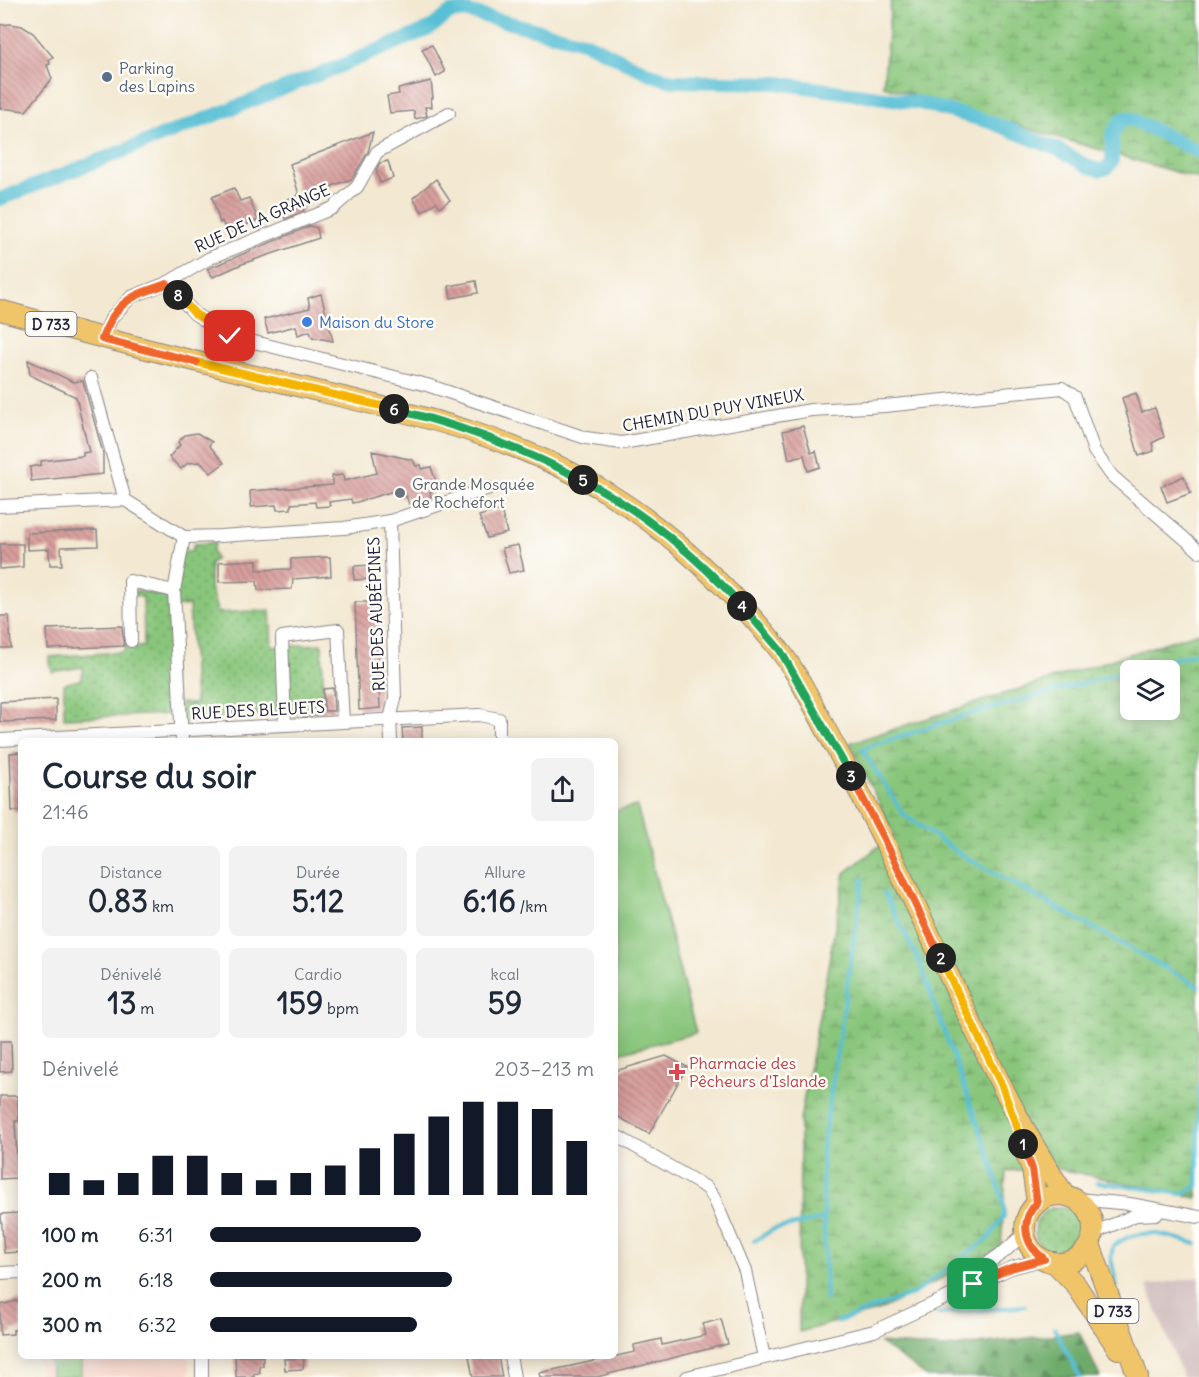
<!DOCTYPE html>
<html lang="fr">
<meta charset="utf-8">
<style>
body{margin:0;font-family:Delius,sans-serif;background:#f2f2f3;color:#1f2937;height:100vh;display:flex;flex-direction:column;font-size:22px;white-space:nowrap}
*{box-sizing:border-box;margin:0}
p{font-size:20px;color:#747a83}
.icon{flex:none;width:33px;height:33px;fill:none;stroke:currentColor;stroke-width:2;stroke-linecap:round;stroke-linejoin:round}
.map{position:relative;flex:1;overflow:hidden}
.details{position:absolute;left:18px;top:738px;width:600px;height:621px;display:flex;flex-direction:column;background:#fff;border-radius:9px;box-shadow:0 3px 15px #0003}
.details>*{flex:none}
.controls{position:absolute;left:1120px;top:660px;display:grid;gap:12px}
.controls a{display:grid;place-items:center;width:60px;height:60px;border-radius:9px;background:#fff;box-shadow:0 3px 15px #0003;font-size:30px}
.pin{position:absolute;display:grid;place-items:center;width:51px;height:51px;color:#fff;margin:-26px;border-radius:12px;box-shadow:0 3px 9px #0006}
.km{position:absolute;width:30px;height:30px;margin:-15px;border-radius:50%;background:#222;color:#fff;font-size:16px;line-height:30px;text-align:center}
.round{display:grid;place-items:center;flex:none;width:63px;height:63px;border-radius:9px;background:#f2f2f3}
.head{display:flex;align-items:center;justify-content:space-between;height:102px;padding:0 24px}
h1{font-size:33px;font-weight:700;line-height:45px}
.figures{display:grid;grid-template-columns:repeat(3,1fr);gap:9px;height:102px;padding:6px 24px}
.figures div{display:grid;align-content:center;border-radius:9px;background:#f2f2f3;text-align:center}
.figures b{font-size:30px;font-weight:700}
.figures small{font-size:16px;font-weight:400}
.figures p{font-size:16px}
.chart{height:168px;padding:12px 24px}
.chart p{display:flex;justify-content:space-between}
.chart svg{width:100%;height:108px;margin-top:6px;stroke:#111827;stroke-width:6}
ul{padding:0 24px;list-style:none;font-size:20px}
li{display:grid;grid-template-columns:96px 72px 1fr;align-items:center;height:45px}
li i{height:15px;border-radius:8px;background:#111827}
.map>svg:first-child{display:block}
.built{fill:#f6d1c5}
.industrial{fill:#d1bfbf}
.green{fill:url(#green-dots);stroke:#56745b;stroke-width:1.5}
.forest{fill:url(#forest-firs);stroke:#486653;stroke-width:1.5}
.wetland{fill:url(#wetland-marsh);stroke:#56745b;stroke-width:1.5;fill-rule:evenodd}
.pitch{fill:#89c67b;stroke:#56745b;stroke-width:1.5}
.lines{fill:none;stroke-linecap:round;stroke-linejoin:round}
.stream{stroke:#58bfd5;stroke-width:4}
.canal{stroke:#58bfd5;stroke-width:14}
.building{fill:url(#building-back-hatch)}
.minor-casing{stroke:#8a8586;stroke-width:14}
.primary-casing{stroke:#8a8586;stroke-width:22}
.minor{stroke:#fff;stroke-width:12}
.primary{stroke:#f0c469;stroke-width:20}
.split-1-casing{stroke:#fff;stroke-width:12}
.split-2-casing{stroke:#fff;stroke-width:12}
.split-3-casing{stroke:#fff;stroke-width:12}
.split-4-casing{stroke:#fff;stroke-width:12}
.split-5-casing{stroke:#fff;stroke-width:12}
.split-6-casing{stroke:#fff;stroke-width:12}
.split-7-casing{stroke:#fff;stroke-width:12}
.split-8-casing{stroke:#fff;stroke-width:12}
.split-9-casing{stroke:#fff;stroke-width:12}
.split-1{stroke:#f0652b;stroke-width:8}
.split-2{stroke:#f5b400;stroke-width:8}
.split-3{stroke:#f0652b;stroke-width:8}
.split-4{stroke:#22a559;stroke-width:8}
.split-5{stroke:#22a559;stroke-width:8}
.split-6{stroke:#22a559;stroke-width:8}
.split-7{stroke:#f5b400;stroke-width:8}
.split-8{stroke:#f0652b;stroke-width:8}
.split-9{stroke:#f5b400;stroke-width:8}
.service-dot{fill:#5c6f8a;stroke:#fdfcf7;stroke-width:2}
.shop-dot{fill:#3f7fe0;stroke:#fdfcf7;stroke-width:2}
.worship-dot{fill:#6b7280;stroke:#fdfcf7;stroke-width:2}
.health-dot{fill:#e0444e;stroke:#fdfcf7;stroke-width:2}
.labels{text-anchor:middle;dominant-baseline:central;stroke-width:5;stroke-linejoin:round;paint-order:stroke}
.shield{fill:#fdfcf7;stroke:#646373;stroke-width:1.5}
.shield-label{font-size:15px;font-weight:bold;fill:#22223b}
.service-label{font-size:16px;fill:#4e5e75;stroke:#fdfcf7;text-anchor:start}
.street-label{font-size:16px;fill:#22223b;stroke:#fdfcf7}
.shop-label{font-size:16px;fill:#366cbe;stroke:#fdfcf7;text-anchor:start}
.worship-label{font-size:16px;fill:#5b616d;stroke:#fdfcf7;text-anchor:start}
.health-label{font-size:16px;fill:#be3a42;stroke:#fdfcf7;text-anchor:start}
</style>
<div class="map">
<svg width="1199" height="1377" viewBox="0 0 1199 1377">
<defs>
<pattern id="green-dots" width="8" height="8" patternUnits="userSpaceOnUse" patternTransform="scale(1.5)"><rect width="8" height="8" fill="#89c67b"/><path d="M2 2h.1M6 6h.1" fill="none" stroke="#70a066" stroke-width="1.8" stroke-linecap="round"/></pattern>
<pattern id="forest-firs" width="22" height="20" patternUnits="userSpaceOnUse" patternTransform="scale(1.5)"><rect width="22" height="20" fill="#6eab6b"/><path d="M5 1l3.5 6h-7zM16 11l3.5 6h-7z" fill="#5a8b59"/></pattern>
<pattern id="wetland-marsh" width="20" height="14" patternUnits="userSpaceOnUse" patternTransform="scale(1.5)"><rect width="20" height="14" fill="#89c67b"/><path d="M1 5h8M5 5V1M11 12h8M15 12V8" fill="none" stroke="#70a066"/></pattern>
<pattern id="building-back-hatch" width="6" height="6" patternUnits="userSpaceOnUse" patternTransform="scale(1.5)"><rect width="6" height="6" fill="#d89f9d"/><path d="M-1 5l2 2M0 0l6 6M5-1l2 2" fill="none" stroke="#af8181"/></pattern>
</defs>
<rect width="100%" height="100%" fill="#fdfcf7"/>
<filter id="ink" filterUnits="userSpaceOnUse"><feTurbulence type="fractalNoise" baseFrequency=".0167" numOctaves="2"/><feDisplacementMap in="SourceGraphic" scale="12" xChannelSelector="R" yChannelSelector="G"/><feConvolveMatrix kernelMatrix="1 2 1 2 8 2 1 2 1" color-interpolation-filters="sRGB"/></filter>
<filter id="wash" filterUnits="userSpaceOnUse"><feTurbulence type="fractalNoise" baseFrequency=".008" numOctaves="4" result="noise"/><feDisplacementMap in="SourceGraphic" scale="24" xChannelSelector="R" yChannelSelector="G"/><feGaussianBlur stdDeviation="1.35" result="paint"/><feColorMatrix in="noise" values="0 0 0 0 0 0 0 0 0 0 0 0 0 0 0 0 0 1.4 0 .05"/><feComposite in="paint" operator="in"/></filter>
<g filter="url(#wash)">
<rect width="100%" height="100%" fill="#f3e8d1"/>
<polygon class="built" points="38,1356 189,1356 190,1377 40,1377"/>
<polygon class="industrial" points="1199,1277 1199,1377 1183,1377 1147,1286"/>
<g class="green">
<polygon points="216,542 212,551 216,559 210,563 210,588 218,613 270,610 272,647 322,644 324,711 204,718 181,725 180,703 195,704 189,605 175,607 181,551 192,551 194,544"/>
<polygon points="137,590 168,597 173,714 64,718 64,684 82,679 83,667 52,672 49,657 122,652 131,641 136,648 144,646 143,597 131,595"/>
<circle cx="1059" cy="1231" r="24"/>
</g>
<polygon class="forest" points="1079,1332 1100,1377 927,1377 880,1343 944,1348"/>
<g class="wetland">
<polygon points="891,0 1199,0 1199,179 883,86"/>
<path d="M 1199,632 L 1197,1198 L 1055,1168 L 1006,1171 L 1001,1248 L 880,1310 L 799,1332 L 800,1120 L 845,873 L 894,834 L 850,743 ZM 1131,670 L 1170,670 L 1170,710 L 1131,710 Z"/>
</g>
<g class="pitch">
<polygon points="637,806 696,1033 615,1054 615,811"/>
<polygon points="50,1356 81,1356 81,1377 51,1377"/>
</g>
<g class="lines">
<g class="stream">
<polyline points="1198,986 960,854 903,814 862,749 966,715 1199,652"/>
<polyline points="1097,1182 1183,1194 1197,1186 1199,1085"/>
<polyline points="754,1241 774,1229 824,1219"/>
<path d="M 1117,1287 L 1111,1258 L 1113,1246 C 1141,1225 1165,1235 1196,1244"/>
<polyline points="826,1300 822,1151 863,879"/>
<polyline points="938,1314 1025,1306"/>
<polyline points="836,1322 913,1294 989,1238 1004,1216 1004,1204 993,1167 919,961 884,893"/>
<polyline points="1054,1328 1080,1377"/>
</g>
<polyline class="canal" points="0,199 333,69 429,29 450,13 464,11 587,43 650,74 672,81 778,83 920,103 990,122 1057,149 1089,167 1100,170 1107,168 1112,161 1112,135 1122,119 1129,118 1199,152"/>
</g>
<g id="blocks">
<g class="building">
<polygon points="11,24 22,26 33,33 53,57 49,59 50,64 47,65 52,79 26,111 0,108 0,25"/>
<polygon points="432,45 445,72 436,77 422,49"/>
<polygon points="431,81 433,98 431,98 432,107 425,107 427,116 415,119 414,111 390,113 387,96 399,94 398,89"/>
<polygon points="373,132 368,152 352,179 318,191 320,196 303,207 304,211 285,219 279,202 299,195 290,164"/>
<polygon points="388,161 393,178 380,183 376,170 380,163"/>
<polygon points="436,179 450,200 440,207 436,202 422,212 413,198"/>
<polygon points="234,188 240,201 249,198 258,220 227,233 222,221 220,223 212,197"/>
<polygon points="310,226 317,228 319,238 242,264 213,277 207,269"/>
<polygon points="476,281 478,293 451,298 449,286"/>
<polygon points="321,294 333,341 312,337 310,331 298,335 296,326 268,333 264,319 310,308 308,298"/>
<polygon points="28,360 73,382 83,381 103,453 103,474 31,481 30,467 41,465 41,461 83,456 83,453 89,452 76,397 30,375"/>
<polygon points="1136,393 1142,412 1155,408 1164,437 1152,443 1154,451 1139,456 1122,398"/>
<polygon points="803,426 811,453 816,451 820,467 808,471 804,455 789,459 783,431"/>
<polygon points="197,433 212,442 209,445 224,463 211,473 200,462 188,463 181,469 169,457 180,445 178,442 185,435"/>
<polygon points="372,451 413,460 416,466 421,465 422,469 431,467 439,490 430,492 431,497 409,504 406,496 400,498 398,493 395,494 394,491 357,502 352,503 351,499 329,502 330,506 316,507 315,502 291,504 291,509 277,510 276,505 251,507 250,491 332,485 332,476 343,475 344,481 377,473"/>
<polygon points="1184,476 1191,493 1167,502 1161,486"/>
<polygon points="501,510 507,533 487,538 479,516"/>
<polygon points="97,530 98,546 61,547 62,565 50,565 49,549 27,550 27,533"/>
<polygon points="0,544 23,544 23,567 0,569"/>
<polygon points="518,545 524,570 509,573 502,548"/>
<polygon points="330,557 331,576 293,579 292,589 258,590 257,581 219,582 219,562 257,560 257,570 291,569 291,559"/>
<polygon points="373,565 374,579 354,580 354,566"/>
<polygon points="355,602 375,602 380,708 359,710"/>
<polygon points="0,616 9,616 11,648 0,648"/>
<polygon points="122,626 124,646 48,649 47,629"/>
<polygon points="333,688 334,711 324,711 323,689"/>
<polygon points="56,699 56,720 0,722 0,702"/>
<polygon points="422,727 422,741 403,741 402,728"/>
<polygon points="21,752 21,811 12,811 10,753"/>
<polygon points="0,1041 11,1041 12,1071 0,1072"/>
<polygon points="666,1056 687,1067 649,1134 615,1115 615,1071"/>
<polygon points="0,1096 18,1096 19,1121 15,1121 18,1178 0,1179"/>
<polygon points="20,1213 21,1252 4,1253 1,1214"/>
<polygon points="21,1300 21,1329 13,1330 13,1334 0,1335 0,1305"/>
<polygon points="721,1319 728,1344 597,1377 540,1377 539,1373 635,1352 634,1345 661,1339 662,1345 706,1335 703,1324"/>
<polygon points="235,1356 263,1356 263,1366 259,1366 260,1373 254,1374 254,1377 236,1377"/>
<polygon points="469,1356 498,1356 502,1377 473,1377"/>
<polygon points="304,1358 303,1369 285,1370 284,1359"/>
</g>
</g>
</g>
<g filter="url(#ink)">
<use href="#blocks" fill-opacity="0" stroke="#8a8586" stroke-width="1.5"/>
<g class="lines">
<defs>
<g id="minor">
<polyline points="167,283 195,314 230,336 427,385 586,438 622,443 811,410 885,406 1062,388 1075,397 1094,451 1112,476 1199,551"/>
<polyline points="102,339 112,317 131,297 167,283 210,258 333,208 357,187 377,152 449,113"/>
<polyline points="91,378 125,500"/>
<polyline points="0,506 125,500 184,537 220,536 344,528 390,521 489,488"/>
<polyline points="390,521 395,699 390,719 391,741"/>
<polyline points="131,641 130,581 174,591"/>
<polyline points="285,725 282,637 338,630 343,722"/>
<polyline points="0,740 479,715 499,719 499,738"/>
<polyline points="182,741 174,591 184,537"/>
<polyline points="615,1135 707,1188 714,1198 745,1271 764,1357"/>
<polyline points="1077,1199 1130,1204 1199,1217"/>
<polyline points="1093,1233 1136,1215 1157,1214"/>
<polyline points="0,1273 21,1272"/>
<polyline points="956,1285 1004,1252 1026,1232"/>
<polyline points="202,1356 202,1377"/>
<polyline points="510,1356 514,1377"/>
<polyline points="687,1377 874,1331 1011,1268 1044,1259"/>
</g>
<g id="primary">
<path d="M 0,310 C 98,338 197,362 297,386 C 402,411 512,434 606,492 C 670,531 730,588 777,647 C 800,675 819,718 837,750 C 879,827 916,905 953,984 C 987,1056 1020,1129 1065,1195"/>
<polyline points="1023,1146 1032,1169 1037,1203"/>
<circle cx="1059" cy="1229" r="34"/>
<polyline points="1090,1244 1138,1377"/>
<polyline points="1054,1262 1076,1285 1118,1349"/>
</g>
</defs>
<use href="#minor" class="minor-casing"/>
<use href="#primary" class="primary-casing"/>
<use href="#minor" class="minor"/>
<use href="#primary" class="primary"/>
</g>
</g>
<g class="lines" filter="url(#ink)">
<defs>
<path id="split-1" d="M 973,1284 L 1011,1268 L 1044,1259 C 1025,1245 1019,1221 1037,1203 L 1032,1169 L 1023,1144"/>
<polyline id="split-2" points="941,958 1002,1086 1023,1144"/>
<polyline id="split-3" points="851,776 884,839 941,958"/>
<polyline id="split-4" points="742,606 780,650 851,776"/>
<path id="split-5" d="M 583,480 C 640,509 699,558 742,606"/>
<path id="split-6" d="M 394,409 C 460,425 523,449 583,480"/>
<polyline id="split-7" points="196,362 394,409"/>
<path id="split-8" d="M 178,295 L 167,284 C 131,296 116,301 102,339 L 196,362"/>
<polyline id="split-9" points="178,295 195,314 230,336"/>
</defs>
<use href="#split-1" class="split-1-casing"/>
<use href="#split-2" class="split-2-casing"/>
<use href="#split-3" class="split-3-casing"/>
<use href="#split-4" class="split-4-casing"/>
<use href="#split-5" class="split-5-casing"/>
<use href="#split-6" class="split-6-casing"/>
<use href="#split-7" class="split-7-casing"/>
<use href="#split-8" class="split-8-casing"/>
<use href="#split-9" class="split-9-casing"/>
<use href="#split-1" class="split-1"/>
<use href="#split-2" class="split-2"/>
<use href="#split-3" class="split-3"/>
<use href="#split-4" class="split-4"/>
<use href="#split-5" class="split-5"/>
<use href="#split-6" class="split-6"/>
<use href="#split-7" class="split-7"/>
<use href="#split-8" class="split-8"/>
<use href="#split-9" class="split-9"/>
</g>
<circle class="service-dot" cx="107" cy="77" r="6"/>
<circle class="shop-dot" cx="307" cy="322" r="6"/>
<circle class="worship-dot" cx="400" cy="493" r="6"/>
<path class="health-dot" d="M674 1063h6v6h6v6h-6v6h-6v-6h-6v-6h6z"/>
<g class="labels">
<g class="shield">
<rect x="25.5" y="312" width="51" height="24" rx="4.5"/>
<rect x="1087.5" y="1299" width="51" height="24" rx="4.5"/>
</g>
<g class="shield-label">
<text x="51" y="324">D 733</text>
<text x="1113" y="1311">D 733</text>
</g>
<g class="service-label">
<text x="119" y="68">Parking<tspan x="119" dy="18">des Lapins</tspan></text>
</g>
<g class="street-label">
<text transform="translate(262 218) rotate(-24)">RUE DE LA GRANGE</text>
<text transform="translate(713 410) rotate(-10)">CHEMIN DU PUY VINEUX</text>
<text transform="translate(376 614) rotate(-92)">RUE DES AUBÉPINES</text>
<text transform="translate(258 710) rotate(-3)">RUE DES BLEUETS</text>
</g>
<g class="shop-label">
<text x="319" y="322">Maison du Store</text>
</g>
<g class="worship-label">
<text x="412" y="484">Grande Mosquée<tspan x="412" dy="18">de Rochefort</tspan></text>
</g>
<g class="health-label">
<text x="689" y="1063">Pharmacie des<tspan x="689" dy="18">Pêcheurs d'Islande</tspan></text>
</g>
</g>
</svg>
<div class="controls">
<a><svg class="icon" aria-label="layers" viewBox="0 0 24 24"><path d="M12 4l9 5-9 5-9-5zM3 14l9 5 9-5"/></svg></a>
</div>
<div class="pin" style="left:973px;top:1284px;background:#1e9e55"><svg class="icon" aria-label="arrive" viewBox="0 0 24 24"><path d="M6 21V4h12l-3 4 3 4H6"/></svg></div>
<div class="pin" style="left:230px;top:336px;background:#d93025"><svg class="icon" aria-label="check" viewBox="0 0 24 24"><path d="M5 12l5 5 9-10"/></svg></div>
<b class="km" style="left:1023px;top:1144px">1</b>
<b class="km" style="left:941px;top:958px">2</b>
<b class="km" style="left:851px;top:776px">3</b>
<b class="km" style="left:742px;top:606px">4</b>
<b class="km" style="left:583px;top:480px">5</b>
<b class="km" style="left:394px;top:409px">6</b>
<b class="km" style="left:178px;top:295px">8</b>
<section class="details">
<div class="head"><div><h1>Course du soir</h1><p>21:46</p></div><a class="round"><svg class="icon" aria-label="share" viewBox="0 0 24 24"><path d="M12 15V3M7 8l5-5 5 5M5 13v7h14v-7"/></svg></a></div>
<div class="figures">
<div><p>Distance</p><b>0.83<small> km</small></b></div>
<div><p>Durée</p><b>5:12</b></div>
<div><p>Allure</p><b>6:16<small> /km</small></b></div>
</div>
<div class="figures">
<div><p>Dénivelé</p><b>13<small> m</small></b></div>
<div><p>Cardio</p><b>159<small> bpm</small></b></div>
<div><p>kcal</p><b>59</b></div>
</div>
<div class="chart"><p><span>Dénivelé</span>203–213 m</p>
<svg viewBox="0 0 160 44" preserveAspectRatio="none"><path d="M5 44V35M15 44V38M25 44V35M35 44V28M45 44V28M55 44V35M65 44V38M75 44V35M85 44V32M95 44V25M105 44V19M115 44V12M125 44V6M135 44V6M145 44V9M155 44V22"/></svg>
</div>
<ul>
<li><b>100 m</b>6:31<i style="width:55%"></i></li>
<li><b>200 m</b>6:18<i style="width:63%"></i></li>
<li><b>300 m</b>6:32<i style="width:54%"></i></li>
</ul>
</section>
</div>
